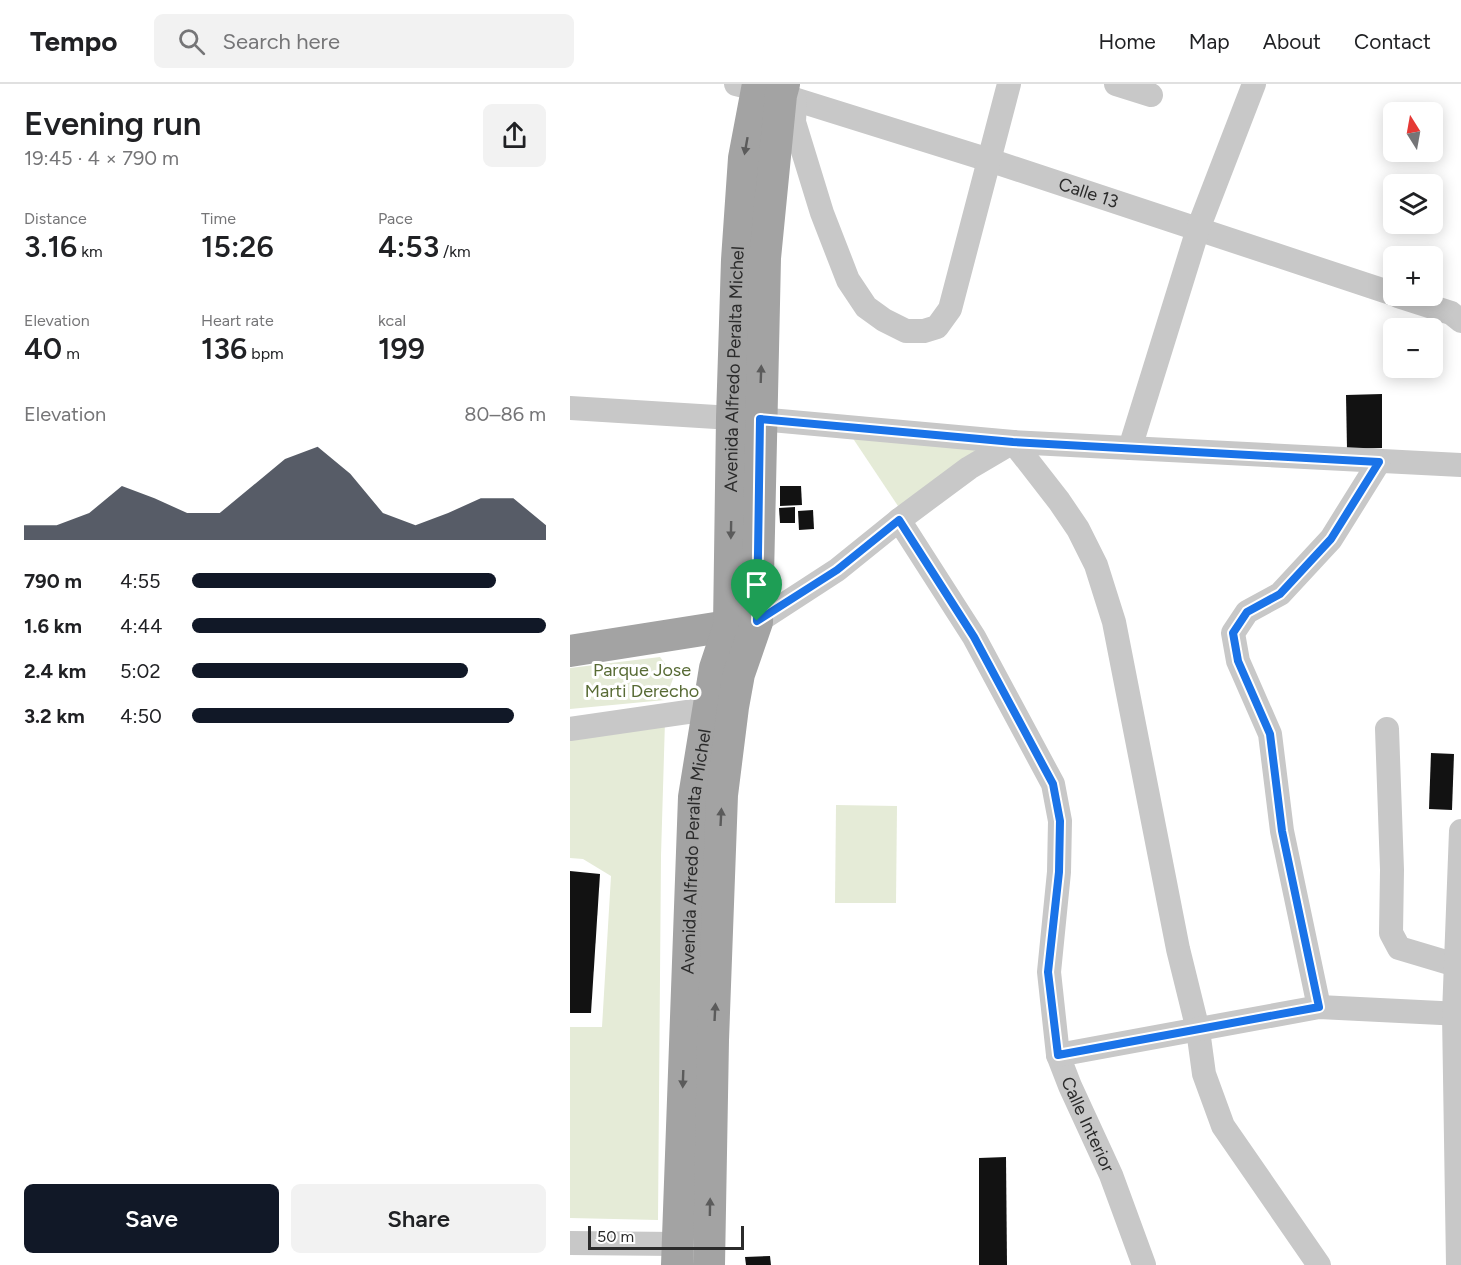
<!DOCTYPE html>
<meta charset="utf-8">
<style>
body{margin:0;font-family:Figtree,sans-serif;background:#f2f2f2;color:#202124;height:100vh;display:flex;flex-direction:column;font-size:22px;white-space:nowrap}
*{box-sizing:border-box;margin:0}
p{font-size:20px;color:#757577}
.icon{flex:none;width:33px;height:33px;fill:none;stroke:currentColor;stroke-width:2;stroke-linecap:round;stroke-linejoin:round}
.map{position:relative;flex:1;overflow:hidden}
.details{display:flex;flex-direction:column;background:#fff;width:570px}
.details>*{flex:none}
.needle{width:39px;rotate:349deg}
.controls{position:absolute;left:813px;top:18px;display:grid;gap:12px}
.controls a{display:grid;place-items:center;width:60px;height:60px;border-radius:9px;background:#fff;box-shadow:0 3px 15px #0003;font-size:30px}
.scale{position:absolute;left:18px;bottom:15px;width:156px;box-sizing:border-box;padding-left:6px;border:3px solid #2b2b2b;border-top:0;font-size:16px;line-height:21px;white-space:nowrap;color:#2b2b2b;-webkit-text-stroke:4px #fff;paint-order:stroke}
.pin{position:absolute;display:grid;place-items:center;width:51px;height:51px;color:#fff;margin:-62px -26px;border-radius:50% 50% 50% 0;rotate:-45deg;box-shadow:0 0 6px #0007}
.pin .icon{rotate:45deg}
.round{display:grid;place-items:center;flex:none;width:63px;height:63px;border-radius:9px;background:#f2f2f2}
.head{display:flex;align-items:center;justify-content:space-between;height:102px;padding:0 24px}
h1{font-size:33px;font-weight:600;line-height:45px}
.stats{display:grid;grid-template-columns:repeat(3,1fr);gap:9px;height:102px;padding:6px 24px}
.stats div{display:grid;align-content:center}
.stats b{font-size:30px;font-weight:600}
.stats small{font-size:16px;font-weight:400}
.stats p{font-size:16px}
.chart{height:168px;padding:12px 24px}
.chart p{display:flex;justify-content:space-between}
.chart svg{width:100%;height:108px;margin-top:6px;fill:#111827;opacity:.7}
.action{display:flex;gap:12px;margin-top:auto;padding:12px 24px}
.action a{flex:1;height:69px;border-radius:9px;background:#111827;color:#fff;font-size:24px;font-weight:600;line-height:69px;text-align:center}
.action a+a{background:#f2f2f2;color:#202124}
ul{padding:0 24px;list-style:none;font-size:20px}
li{display:grid;grid-template-columns:96px 72px 1fr;align-items:center;height:45px}
li i{height:15px;border-radius:8px;background:#111827}
header{display:flex;align-items:center;gap:36px;box-sizing:border-box;height:84px;padding:0 30px;background:#fff;border-bottom:2px solid #e0e0e0}
header strong{font-size:28px}
nav{display:flex;gap:33px;margin-inline-start:auto;font-size:21px}
.search{width:420px;height:54px;background:#f2f2f2;display:flex;align-items:center;gap:15px;box-sizing:border-box;padding:0 21px;border-radius:9px;color:#757577;font-size:22px}
main{display:flex;flex:1;min-height:0}
.map>svg:first-child{display:block}
.green{fill:#e5ebd7}
.building{fill:#121212}
.lines{fill:none;stroke-linecap:round;stroke-linejoin:round}
.minor{stroke:#c8c8c8;stroke-width:24}
.major{stroke:#a3a3a3;stroke-width:32}
.oneway{fill:#5b5b5b}
.route-casing{stroke:#fff;stroke-width:12}
.route{stroke:#1a73e8;stroke-width:8}
.labels{text-anchor:middle;dominant-baseline:central;stroke-width:6;stroke-linejoin:round;paint-order:stroke}
.street-label{font-size:18px;fill:#2b2b2b;stroke:#fff}
.park-label{font-size:18px;fill:#586b35;stroke:#fff}
</style>
<header>
<strong>Tempo</strong>
<div class="search"><svg class="icon" aria-label="search" viewBox="0 0 24 24"><circle cx="10" cy="10" r="6"/><path d="M15 15l6 6"/></svg>Search here</div>
<nav><a>Home</a><a>Map</a><a>About</a><a>Contact</a></nav>
</header>
<main>
<section class="details">
<div class="head"><div><h1>Evening run</h1><p>19:45 · 4 × 790 m</p></div><a class="round"><svg class="icon" aria-label="share" viewBox="0 0 24 24"><path d="M12 15V3M7 8l5-5 5 5M5 13v7h14v-7"/></svg></a></div>
<div class="stats">
<div><p>Distance</p><b>3.16<small> km</small></b></div>
<div><p>Time</p><b>15:26</b></div>
<div><p>Pace</p><b>4:53<small> /km</small></b></div>
</div>
<div class="stats">
<div><p>Elevation</p><b>40<small> m</small></b></div>
<div><p>Heart rate</p><b>136<small> bpm</small></b></div>
<div><p>kcal</p><b>199</b></div>
</div>
<div class="chart"><p><span>Elevation</span>80–86 m</p>
<svg viewBox="0 0 160 44" preserveAspectRatio="none"><path d="M0 44V38L10 38L20 33L30 22L40 27L50 33L60 33L70 22L80 11L90 6L100 17L110 33L120 38L130 33L140 27L150 27L160 38V44z"/></svg>
</div>
<ul>
<li><b>790 m</b>4:55<i style="width:86%"></i></li>
<li><b>1.6 km</b>4:44<i style="width:100%"></i></li>
<li><b>2.4 km</b>5:02<i style="width:78%"></i></li>
<li><b>3.2 km</b>4:50<i style="width:91%"></i></li>
</ul>
<div class="action"><a>Save</a><a>Share</a></div>
</section>
<div class="map">
<svg width="891" height="1181" viewBox="0 0 891 1181">
<rect width="100%" height="100%" fill="#fff"/>
<g class="green">
<polygon points="278,347 420,368 330,425"/>
<polygon points="90,573 104,592 95,616 0,625 0,584"/>
<polygon points="95,637 91,772 88,1136 0,1134 0,943 32,943 41,792 13,775 0,774 0,649"/>
<polygon points="266,721 327,722 326,819 265,819"/>
</g>
<g class="building">
<polygon points="812,310 812,364 777,365 776,311"/>
<polygon points="210,402 231,402 232,421 210,422"/>
<polygon points="225,423 225,439 210,439 209,424"/>
<polygon points="243,426 244,445 229,446 228,427"/>
<polygon points="861,669 884,670 882,726 859,725"/>
<polygon points="0,787 30,790 21,929 0,929"/>
<polygon points="436,1073 437,1181 409,1181 409,1074"/>
<polygon points="200,1172 201,1181 176,1181 175,1173"/>
</g>
<g class="lines">
<g class="minor">
<path id="s1" d="M 166,0 L 211,11 L 419,76 L 824,210"/>
<polyline points="546,0 581,11"/>
<polyline points="225,16 224,38 252,129 278,196 296,223 314,236 336,247 354,247 367,243 380,225 439,0"/>
<polyline points="828,212 881,229 891,237"/>
<polyline points="0,324 162,334"/>
<polyline points="190,335 443,358 891,381"/>
<polyline points="443,358 489,417 508,445 526,481 544,538 608,865 628,946 634,990 653,1042 749,1181"/>
<polyline points="560,364 628,145 684,0"/>
<path id="s2" d="M 329,436 L 404,553 L 483,700 L 490,737 L 489,788 L 479,888 L 488,971 L 500,1002 L 541,1091 L 574,1181"/>
<polyline points="187,538 267,486 329,436 399,384 443,358"/>
<polyline points="0,645 138,625"/>
<polyline points="817,645 822,786 821,849 829,864 886,881"/>
<polyline points="749,923 712,747 700,650 668,577 663,549 677,528 710,510 761,455 809,378"/>
<polyline points="488,971 749,923 891,930"/>
<polyline points="0,1159 107,1160"/>
<polyline points="888,1181 884,930 891,747"/>
</g>
<g class="major">
<polyline points="0,567 177,539"/>
<path id="s3" d="M 107,1181 L 124,713 L 145,584 L 159,542 L 162,334 L 167,176 L 174,74 L 188,0"/>
<polyline points="139,1181 143,956 152,711 163,623 169,590 187,538 195,174 211,11 214,0"/>
</g>
</g>
<defs><path id="oneway-solid" d="M-6-.8H1V-3.2L6.5 0L1 3.2V.8H-6Z" transform="scale(1.5)"/></defs>
<g class="oneway">
<use href="#oneway-solid" transform="translate(176 62) rotate(100)"/>
<use href="#oneway-solid" transform="translate(191 290) rotate(-88)"/>
<use href="#oneway-solid" transform="translate(161 446) rotate(91)"/>
<use href="#oneway-solid" transform="translate(151 733) rotate(-87)"/>
<use href="#oneway-solid" transform="translate(145 928) rotate(-87)"/>
<use href="#oneway-solid" transform="translate(113 995) rotate(92)"/>
<use href="#oneway-solid" transform="translate(140 1123) rotate(-89)"/>
</g>
<g class="lines">
<defs>
<polygon id="route" points="190,335 443,358 809,378 761,455 710,510 677,528 663,549 668,577 700,650 712,747 749,923 488,971 478,888 489,788 490,737 483,700 404,553 329,436 267,486 187,537"/>
</defs>
<use href="#route" class="route-casing"/>
<use href="#route" class="route"/>
</g>
<g class="labels">
<g class="street-label">
<text stroke="none"><textPath href="#s1" startOffset="369">Calle 13</textPath></text>
<text stroke="none"><textPath href="#s3" startOffset="900">Avenida Alfredo Peralta Michel</textPath></text>
<text stroke="none"><textPath href="#s3" startOffset="414">Avenida Alfredo Peralta Michel</textPath></text>
<text stroke="none"><textPath href="#s2" startOffset="654">Calle Interior</textPath></text>
</g>
<g class="park-label">
<text x="72" y="586">Parque Jose<tspan x="72" dy="21">Marti Derecho</tspan></text>
</g>
</g>
</svg>
<div class="controls">
<a><svg class="needle" viewBox="-14 -14 28 28"><path d="M0-13l5 13h-10z" fill="#e53935"/><path d="M0 13l5-13h-10z" fill="#757577"/></svg></a>
<a><svg class="icon" aria-label="layers" viewBox="0 0 24 24"><path d="M12 4l9 5-9 5-9-5zM3 14l9 5 9-5"/></svg></a>
<a>+</a>
<a>−</a>
</div>
<div class="scale">50 m</div>
<div class="pin" style="left:187px;top:537px;background:#1e9e55"><svg class="icon" aria-label="arrive" viewBox="0 0 24 24"><path d="M6 21V4h12l-3 4 3 4H6"/></svg></div>
</div>
</main>
